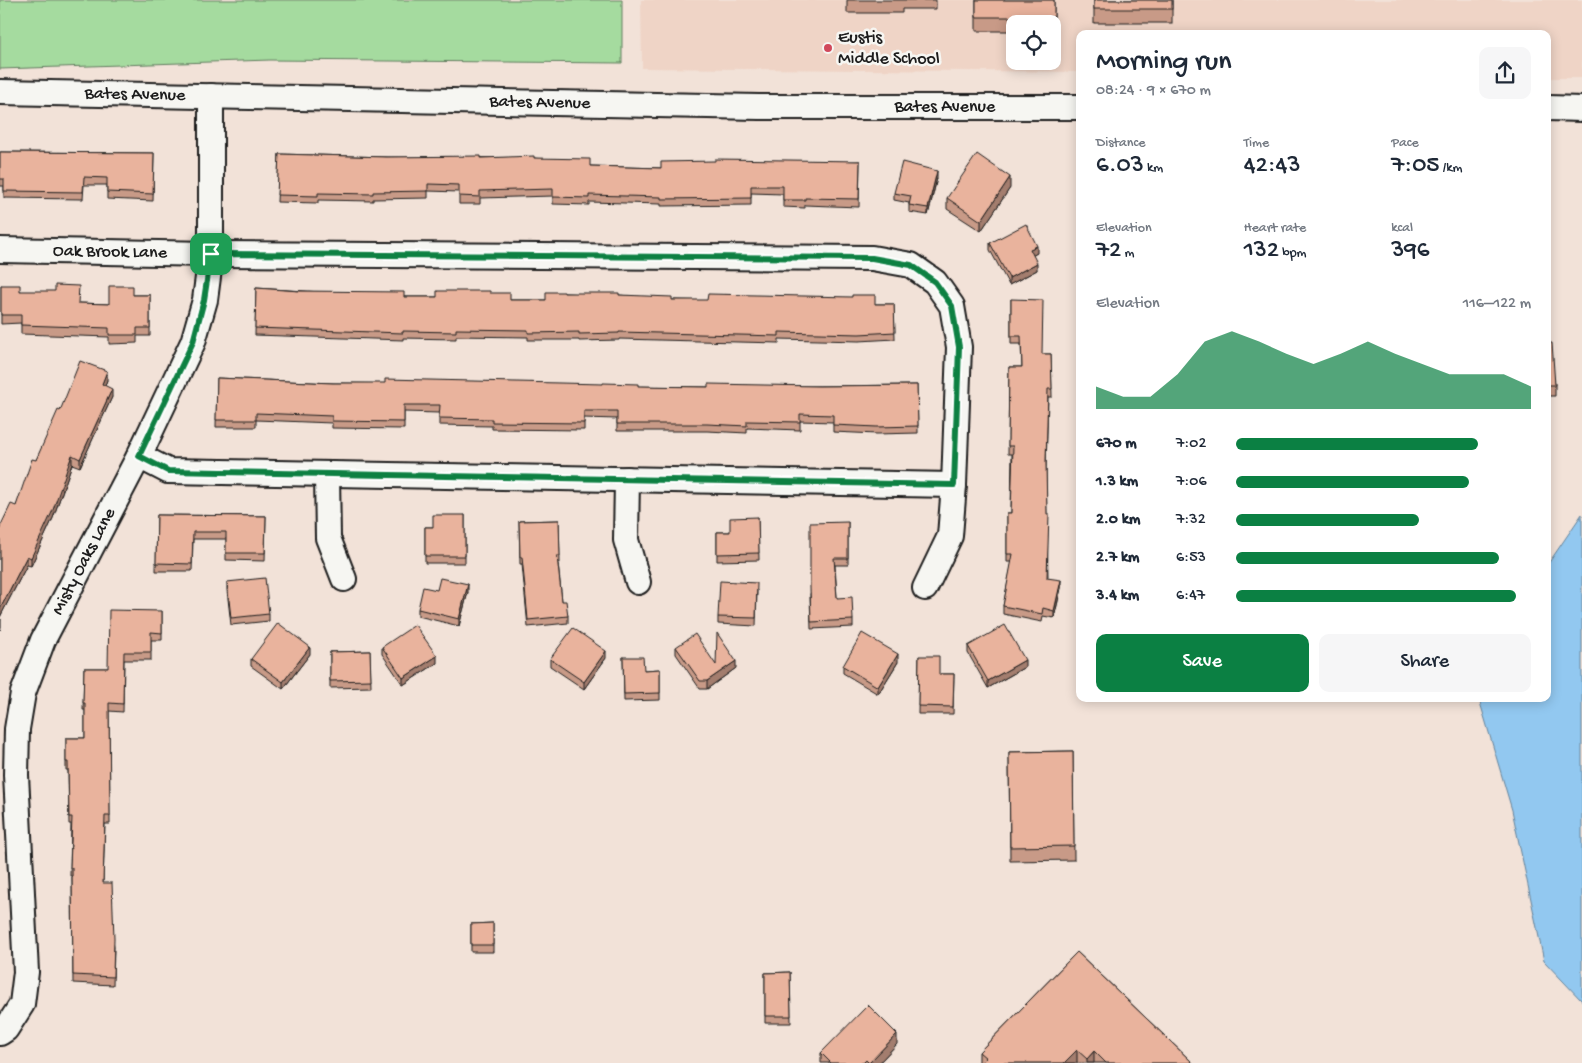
<!DOCTYPE html>
<meta charset="utf-8">
<style>
body{margin:0;font-family:"Gochi Hand",sans-serif;background:#f6f6f7;color:#1f2937;height:100vh;display:flex;flex-direction:column;font-size:19px;white-space:nowrap}
*{box-sizing:border-box;margin:0}
p{font-size:16px;color:#747a83}
.icon{flex:none;width:28px;height:28px;fill:none;stroke:currentColor;stroke-width:2;stroke-linecap:round;stroke-linejoin:round}
.map{position:relative;flex:1;overflow:hidden}
.sheet{position:absolute;left:1076px;top:30px;width:475px;height:672px;display:flex;flex-direction:column;background:#fff;border-radius:10px;box-shadow:0 2px 12px #0003}
.sheet>*{flex:none}
.controls{position:absolute;left:1006px;top:15px;display:grid;gap:10px}
.controls a{display:grid;place-items:center;width:55px;height:55px;border-radius:10px;background:#fff;box-shadow:0 2px 12px #0003;font-size:25px}
.pin{position:absolute;display:grid;place-items:center;width:42px;height:42px;color:#fff;margin:-21px;border-radius:10px;box-shadow:0 2px 8px #0006}
.round{display:grid;place-items:center;flex:none;width:52px;height:52px;border-radius:10px;background:#f6f6f7}
.overview{display:flex;align-items:center;justify-content:space-between;height:85px;padding:0 20px}
h1{font-size:28px;font-weight:600;line-height:38px}
.stats{display:grid;grid-template-columns:repeat(3,1fr);gap:8px;height:85px;padding:5px 20px}
.stats div{display:grid;align-content:center}
.stats b{font-size:25px;font-weight:600}
.stats small{font-size:14px;font-weight:400}
.stats p{font-size:14px}
.chart{height:140px;padding:10px 20px}
.chart p{display:flex;justify-content:space-between}
.chart svg{width:100%;height:90px;margin-top:5px;fill:#0b8043;opacity:.7}
.action{display:flex;gap:10px;margin-top:auto;padding:10px 20px}
.action a{flex:1;height:58px;border-radius:10px;background:#0b8043;color:#fff;font-size:20px;font-weight:600;line-height:58px;text-align:center}
.action a+a{background:#f6f6f7;color:#1f2937}
ul{padding:0 20px;list-style:none;font-size:16px}
li{display:grid;grid-template-columns:80px 60px 1fr;align-items:center;height:38px}
li i{height:12px;border-radius:6px;background:#0b8043}
.map>svg:first-child{display:block}
.built{fill:#efd4c6;fill-rule:evenodd}
.green{fill:#a5db9f;stroke:#607c5e}
.water{fill:#92c8f0;stroke:#63839b}
.lines{fill:none;stroke-linecap:round;stroke-linejoin:round}
.minor-casing{stroke:#1c1c1c;stroke-width:28}
.minor{stroke:#f6f6f2;stroke-width:24}
.wall{fill:#c89a87;stroke:#1c1c1c}
.shaded-wall{fill:#a37d6e;stroke:#1c1c1c}
.building{fill:#e9b39d;stroke:#1c1c1c}
.route-casing{stroke:#fff;stroke-width:10}
.route{stroke:#0b8043;stroke-width:6}
.poi-dot{fill:#d1495b;stroke:#f6f6f2;stroke-width:2}
.labels{text-anchor:middle;dominant-baseline:central;stroke-width:5;stroke-linejoin:round;paint-order:stroke}
.poi-label{font-size:18px;fill:#1c1c1c;stroke:#f6f6f2;text-anchor:start}
.street-label{font-size:18px;fill:#1c1c1c;stroke:#f6f6f2}
</style>
<div class="map">
<svg width="1582" height="1063" viewBox="0 0 1582 1063">
<rect width="100%" height="100%" fill="#f2e2d8"/>
<filter id="ink" filterUnits="userSpaceOnUse"><feTurbulence type="fractalNoise" baseFrequency=".02" numOctaves="2"/><feDisplacementMap in="SourceGraphic" scale="10" xChannelSelector="R" yChannelSelector="G"/><feConvolveMatrix kernelMatrix="1 2 1 2 8 2 1 2 1" color-interpolation-filters="sRGB"/></filter>
<g filter="url(#ink)">
<path class="built" d="M 641,0 L 1582,0 L 1582,78 L 1548,78 L 1548,34 L 1080,34 L 1080,72 L 642,68 ZM 1015,24 L 1052,24 L 1052,61 L 1015,61 Z"/>
<polygon class="green" points="0,0 622,0 622,63 270,60 0,69"/>
<polygon class="water" points="1582,514 1582,1001 1544,961 1512,810 1479,699 1548,699 1548,564"/>
<g class="lines">
<defs>
<g id="minor">
<path id="s1" d="M 0,92 L 759,107 L 1080,107"/>
<polyline points="1548,108 1582,109"/>
<path id="s2" d="M 0,250 L 211,254 L 872,258 L 911,265 L 935,282 L 952,306 L 959,347 L 954,485 L 950,536 L 925,588"/>
<polyline points="139,456 168,471 954,485"/>
<polyline points="327,474 328,538 344,579"/>
<polyline points="627,479 626,540 638,582"/>
<path id="s3" d="M 0,1033 L 6,1029 L 22,1004 L 26,972 L 16,775 L 17,729 L 23,693 L 43,640 L 139,456 L 193,342 L 205,300 L 211,254 L 211,96"/>
</g>
</defs>
<use href="#minor" class="minor-casing"/>
<use href="#minor" class="minor"/>
</g>
<g class="wall">
<polygon points="847,0 936,0 936,9 902,9 902,13 847,13"/>
<polygon points="976,0 1054,0 1054,31 1052,31 1052,24 1015,24 1015,31 976,31"/>
<rect x="1094" y="0" width="78" height="23"/>
<polygon points="0,152 154,153 153,201 107,199 107,185 84,185 83,199 4,198 4,186 0,186"/>
<polygon points="279,154 387,157 534,158 590,166 661,168 860,161 859,207 805,205 805,208 783,207 783,194 751,193 751,205 661,206 661,204 589,202 589,205 553,204 553,196 480,198 480,204 459,204 459,192 428,191 428,198 373,199 373,201 318,200 318,203 277,202"/>
<polygon points="937,178 928,215 909,212 909,203 894,200 894,193"/>
<polygon points="1010,188 981,231 947,209 947,198"/>
<polygon points="990,243 1037,253 1033,255 1037,270 1009,285 990,250"/>
<polygon points="1,285 20,291 78,303 109,304 133,295 150,295 150,336 137,336 137,343 109,344 109,337 21,334 21,323 1,324"/>
<polygon points="256,288 404,297 437,297 490,293 510,300 546,300 564,293 619,295 672,300 875,304 894,304 895,339 859,341 779,339 779,343 619,339 619,340 579,341 579,340 528,340 528,337 456,336 456,339 403,338 403,340 255,335"/>
<polygon points="1011,299 1042,354 1051,354 1052,397 1048,397 1046,469 1048,578 1061,588 1054,618 1043,616 1042,622 1003,614 1003,606 1012,562 1007,562 1007,513 1011,513 1012,454 1008,454 1009,367 1022,367 1021,344 1011,344"/>
<polygon points="1548,343 1555,385 1555,396 1548,396"/>
<polygon points="217,378 333,383 708,387 917,385 918,433 877,434 833,432 833,422 800,421 800,430 747,428 747,433 707,431 617,431 617,419 584,418 584,430 492,429 492,426 439,425 439,413 404,412 404,429 332,428 332,423 256,420 256,427 216,427"/>
<polygon points="107,380 105,386 112,397 80,467 72,464 53,518 31,566 27,565 0,617 0,527 16,506 36,460 60,411"/>
<polygon points="157,515 266,516 265,561 226,560 226,539 193,539 192,571 156,571"/>
<polygon points="465,515 465,563 425,563 425,527 433,527"/>
<polygon points="758,517 759,560 717,561 717,532 730,532"/>
<polygon points="559,520 560,563 558,563 562,601 568,616 568,623 528,627 522,564 520,564 519,521"/>
<polygon points="848,522 848,565 835,565 837,598 853,620 853,627 811,629 810,594"/>
<polygon points="227,582 269,614 269,621 231,625 227,590"/>
<polygon points="757,590 756,626 718,624 718,617"/>
<polygon points="468,592 459,626 418,616 418,609"/>
<polygon points="162,611 162,640 151,640 151,660 124,660 123,712 109,711 110,824 105,824 103,883 114,947 113,985 73,983 72,876 70,876 71,824 69,824 68,770 66,770 66,738 85,738 85,710 83,710 84,668 108,668"/>
<polygon points="968,646 1025,667 988,688 968,653"/>
<polygon points="382,647 437,663 403,685 382,654"/>
<polygon points="676,647 716,665 736,668 707,689 700,689 676,654"/>
<polygon points="370,651 371,687 330,688 330,652"/>
<polygon points="310,654 283,689 251,666 251,659"/>
<polygon points="919,656 939,674 954,674 953,714 918,714"/>
<polygon points="623,657 644,670 660,669 660,700 624,701"/>
<polygon points="606,658 584,689 550,666 550,659"/>
<polygon points="898,662 878,694 843,673 843,666"/>
<polygon points="1073,751 1074,860 1010,861 1009,752"/>
<polygon points="493,923 493,952 471,952 471,924"/>
<polygon points="1077,952 1193,1063 979,1063 979,1052"/>
<polygon points="790,972 791,1023 765,1023 765,973"/>
<polygon points="897,1044 879,1063 821,1063 821,1053"/>
</g>
<g class="shaded-wall">
<polygon points="937,171 937,178 928,215 928,208"/>
<polygon points="1010,177 1010,188 981,231 981,221"/>
<polygon points="1037,246 1037,253 1030,257 1030,249"/>
<polygon points="1037,263 1037,270 1009,285 1009,278"/>
<polygon points="107,371 107,380 102,393 102,384"/>
<polygon points="112,389 112,397 80,467 80,459"/>
<polygon points="72,455 72,464 53,518 31,566 31,558"/>
<polygon points="27,556 27,565 0,617 0,609"/>
<polygon points="1061,580 1061,588 1054,618 1054,611"/>
<polygon points="468,584 468,592 459,626 459,619"/>
<polygon points="1,619 1,627 0,630 0,622"/>
<polygon points="310,647 310,654 283,689 283,682"/>
<polygon points="606,651 606,658 584,689 584,682"/>
<polygon points="898,654 898,662 878,694 878,687"/>
<polygon points="437,656 437,663 403,685 403,678"/>
<polygon points="1025,660 1025,667 988,688 988,681"/>
<polygon points="736,661 736,668 707,689 707,681"/>
<polygon points="897,1034 897,1044 879,1063 869,1063"/>
<polygon points="1077,1050 1077,1063 1064,1063"/>
<polygon points="1094,1051 1094,1063 1087,1063 1087,1059"/>
</g>
<g class="building">
<rect x="976" y="0" width="78" height="17"/>
<rect x="1094" y="0" width="78" height="9"/>
<polygon points="0,152 154,153 153,194 107,192 107,178 84,177 83,192 4,191 4,179 0,179"/>
<polygon points="279,154 387,157 481,156 481,158 534,156 534,158 590,159 590,166 661,168 661,162 715,161 715,159 860,161 859,199 805,198 805,200 783,200 783,186 751,186 751,198 661,199 661,197 589,195 589,198 553,197 553,189 480,191 480,197 459,196 459,185 428,184 428,191 373,192 373,194 318,193 318,196 277,195"/>
<polygon points="977,154 1010,177 981,221 947,198"/>
<polygon points="902,162 937,171 928,208 909,205 911,196 894,193"/>
<polygon points="1026,224 1037,246 1030,249 1037,263 1009,278 990,243"/>
<polygon points="1,285 20,285 20,291 55,291 55,285 79,286 78,303 109,304 109,286 133,286 133,295 150,295 150,328 137,328 137,335 109,335 109,328 21,325 21,315 1,315"/>
<polygon points="256,288 300,291 404,292 404,297 437,297 437,291 490,291 490,293 510,293 510,300 546,300 546,292 564,292 564,293 619,293 619,295 672,297 672,300 707,300 708,294 852,297 852,295 875,295 875,304 894,304 895,332 859,334 779,332 779,336 619,332 619,333 579,334 579,332 528,333 528,330 456,329 456,332 403,331 403,333 255,328"/>
<polygon points="1011,299 1043,300 1042,354 1051,354 1052,389 1048,389 1046,462 1047,514 1049,514 1047,578 1061,580 1054,611 1043,608 1042,614 1003,606 1013,554 1007,554 1007,513 1011,513 1013,446 1008,446 1009,367 1022,367 1021,336 1011,336"/>
<polygon points="1548,343 1552,343 1555,385 1548,385"/>
<polygon points="80,361 107,371 102,384 112,389 80,459 72,455 53,510 31,558 27,556 0,609 0,527 11,504 16,506 32,459 36,460 58,410 60,411"/>
<polygon points="217,378 333,383 385,383 385,379 603,384 603,383 638,384 638,386 708,387 708,384 819,386 917,385 918,426 877,427 833,425 833,415 800,414 800,422 747,421 747,426 707,424 617,424 617,411 584,411 584,423 492,422 492,419 439,418 440,405 404,405 404,422 332,421 332,416 256,413 256,420 216,420"/>
<polygon points="157,515 266,516 265,553 226,553 226,532 193,532 192,564 156,563"/>
<polygon points="433,515 465,515 465,556 425,556 425,527 433,527"/>
<polygon points="758,517 759,553 717,554 717,532 730,532 730,518"/>
<polygon points="559,520 560,556 557,556 562,601 566,601 568,616 528,620 522,557 520,557 519,521"/>
<polygon points="848,522 848,558 834,558 837,598 852,597 853,620 811,622 810,587 810,523"/>
<polygon points="265,578 269,614 231,618 227,582"/>
<polygon points="440,578 468,584 459,619 418,609 423,587 437,590"/>
<polygon points="720,581 757,583 756,618 718,617"/>
<polygon points="109,610 162,611 162,633 151,632 151,652 124,652 123,704 109,703 110,816 105,816 103,883 112,883 114,939 113,977 73,975 72,868 70,868 72,817 69,817 68,762 66,762 66,738 85,738 85,703 83,703 84,668 108,668"/>
<polygon points="278,623 310,647 283,682 251,659"/>
<polygon points="415,625 437,656 403,678 382,647"/>
<polygon points="1005,625 1025,660 988,681 968,646"/>
<polygon points="573,628 606,651 584,682 550,659"/>
<polygon points="717,633 736,661 707,681 700,681 676,647 695,634 716,665"/>
<polygon points="862,633 898,654 878,687 843,666"/>
<polygon points="370,651 371,680 330,681 330,652"/>
<polygon points="919,656 939,656 939,674 954,674 953,707 918,706"/>
<polygon points="623,657 643,657 644,670 660,669 660,693 624,694"/>
<polygon points="1073,751 1074,846 1010,847 1009,752"/>
<polygon points="493,923 493,945 471,945 471,924"/>
<polygon points="1077,952 1193,1063 1106,1063 1094,1051 1087,1059 1077,1050 1064,1063 981,1063 986,1058 979,1052"/>
<polygon points="790,972 791,1016 765,1016 765,973"/>
<polygon points="868,1005 897,1034 869,1063 866,1060 863,1063 831,1063 821,1053"/>
</g>
</g>
<g class="lines" filter="url(#ink)">
<defs>
<polygon id="route" points="211,254 872,258 911,265 935,282 952,306 959,347 954,485 168,471 139,456 193,342 204,300"/>
</defs>
<use href="#route" class="route-casing"/>
<use href="#route" class="route"/>
</g>
<circle class="poi-dot" cx="828" cy="48" r="5"/>
<g class="labels">
<g class="poi-label">
<text x="838" y="38">Eustis<tspan x="838" dy="21">Middle School</tspan></text>
</g>
<g class="street-label">
<text stroke="none"><textPath href="#s1" startOffset="135">Bates Avenue</textPath></text>
<text stroke="none"><textPath href="#s1" startOffset="540">Bates Avenue</textPath></text>
<text stroke="none"><textPath href="#s1" startOffset="945">Bates Avenue</textPath></text>
<text stroke="none"><textPath href="#s2" startOffset="110">Oak Brook Lane</textPath></text>
<text stroke="none"><textPath href="#s3" startOffset="494">Misty Oaks Lane</textPath></text>
</g>
</g>
</svg>
<div class="controls">
<a><svg class="icon" aria-label="locate" viewBox="0 0 24 24"><circle cx="12" cy="12" r="6"/><path d="M12 2v4M12 18v4M2 12h4M18 12h4"/></svg></a>
</div>
<div class="pin" style="left:211px;top:254px;background:#1e9e55"><svg class="icon" aria-label="arrive" viewBox="0 0 24 24"><path d="M6 21V4h12l-3 4 3 4H6"/></svg></div>
<section class="sheet">
<div class="overview"><div><h1>Morning run</h1><p>08:24 · 9 × 670 m</p></div><a class="round"><svg class="icon" aria-label="share" viewBox="0 0 24 24"><path d="M12 15V3M7 8l5-5 5 5M5 13v7h14v-7"/></svg></a></div>
<div class="stats">
<div><p>Distance</p><b>6.03<small> km</small></b></div>
<div><p>Time</p><b>42:43</b></div>
<div><p>Pace</p><b>7:05<small> /km</small></b></div>
</div>
<div class="stats">
<div><p>Elevation</p><b>72<small> m</small></b></div>
<div><p>Heart rate</p><b>132<small> bpm</small></b></div>
<div><p>kcal</p><b>396</b></div>
</div>
<div class="chart"><p><span>Elevation</span>116–122 m</p>
<svg viewBox="0 0 160 44" preserveAspectRatio="none"><path d="M0 44V33L10 38L20 38L30 27L40 11L50 6L60 11L70 17L80 22L90 17L100 11L110 17L120 22L130 27L140 27L150 27L160 33V44z"/></svg>
</div>
<ul>
<li><b>670 m</b>7:02<i style="width:82%"></i></li>
<li><b>1.3 km</b>7:06<i style="width:79%"></i></li>
<li><b>2.0 km</b>7:32<i style="width:62%"></i></li>
<li><b>2.7 km</b>6:53<i style="width:89%"></i></li>
<li><b>3.4 km</b>6:47<i style="width:95%"></i></li>
</ul>
<div class="action"><a>Save</a><a>Share</a></div>
</section>
</div>
